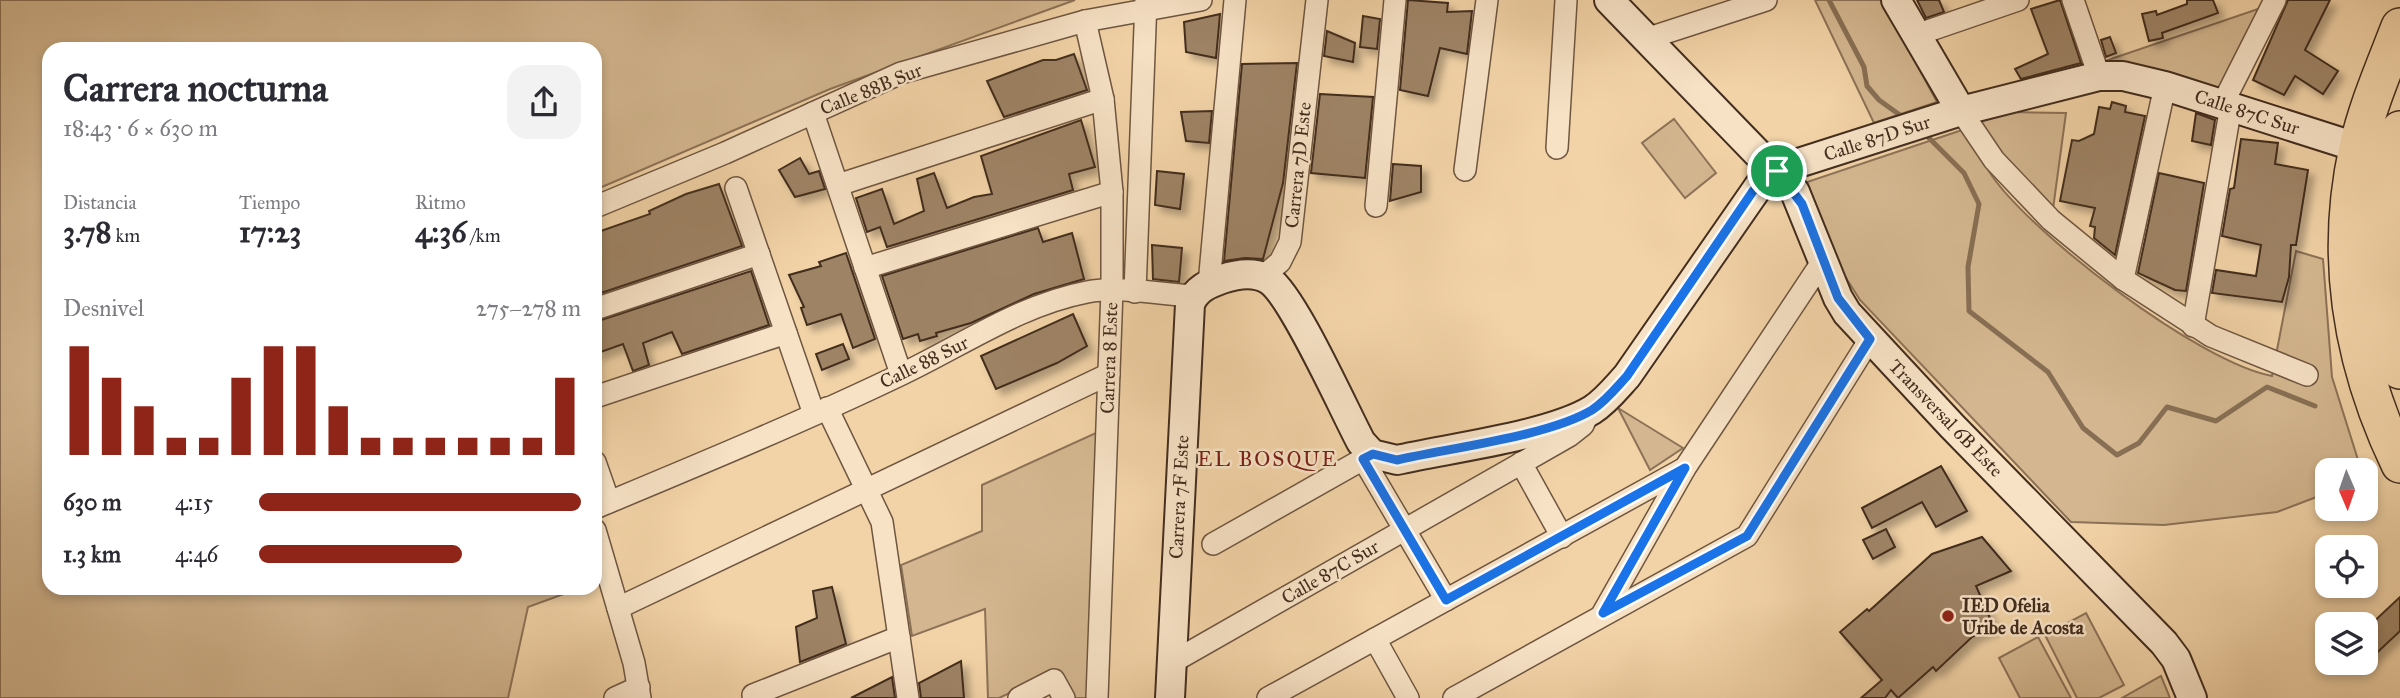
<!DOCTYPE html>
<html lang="es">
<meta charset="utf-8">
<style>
body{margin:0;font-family:"IM FELL Great Primer",serif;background:#f2f2f3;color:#2b2b33;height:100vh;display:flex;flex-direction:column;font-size:26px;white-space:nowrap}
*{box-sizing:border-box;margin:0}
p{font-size:23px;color:#7c7c81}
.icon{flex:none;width:38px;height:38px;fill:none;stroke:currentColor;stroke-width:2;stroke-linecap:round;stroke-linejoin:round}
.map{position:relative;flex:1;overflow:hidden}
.details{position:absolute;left:42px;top:42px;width:560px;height:553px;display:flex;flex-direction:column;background:#fff;border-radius:21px;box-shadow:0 4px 10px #0003}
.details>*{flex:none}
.needle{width:46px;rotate:178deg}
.buttons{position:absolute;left:2315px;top:458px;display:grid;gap:14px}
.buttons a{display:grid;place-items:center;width:63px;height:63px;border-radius:14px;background:#fff;box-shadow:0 4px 10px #0003;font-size:35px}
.pin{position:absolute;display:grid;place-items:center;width:60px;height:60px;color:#fff;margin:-30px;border:4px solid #fff;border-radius:50%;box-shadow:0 2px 7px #0007}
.round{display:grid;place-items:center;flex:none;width:74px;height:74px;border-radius:21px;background:#f2f2f3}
.summary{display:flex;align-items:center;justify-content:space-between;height:119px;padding:0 21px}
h1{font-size:38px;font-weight:800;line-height:52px}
.stats{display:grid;grid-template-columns:repeat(3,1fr);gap:10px;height:119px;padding:7px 21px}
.stats div{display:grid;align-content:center}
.stats b{font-size:30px;font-weight:800}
.stats small{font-size:19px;font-weight:400}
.stats p{font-size:19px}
.chart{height:196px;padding:14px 21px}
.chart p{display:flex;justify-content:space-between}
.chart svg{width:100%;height:126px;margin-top:7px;stroke:#8f2418;stroke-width:6}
ul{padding:0 21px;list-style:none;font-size:23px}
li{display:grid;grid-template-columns:112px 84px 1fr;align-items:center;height:52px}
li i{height:18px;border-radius:9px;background:#8f2418}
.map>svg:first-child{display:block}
.green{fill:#d4b790;stroke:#8c7257;stroke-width:2}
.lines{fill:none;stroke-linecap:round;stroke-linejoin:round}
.stream{stroke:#886f54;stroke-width:5}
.building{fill:#9e8365;stroke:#432d1e;stroke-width:2;filter:url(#shadow)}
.street-casing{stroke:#6f5640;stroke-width:24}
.secondary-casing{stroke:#432d1e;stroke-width:32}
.highway-casing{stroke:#432d1e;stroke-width:40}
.street{stroke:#f7e2c6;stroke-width:21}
.secondary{stroke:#f7e2c6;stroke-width:28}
.highway{stroke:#f2d3a7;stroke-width:37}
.route-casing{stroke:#fff;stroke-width:14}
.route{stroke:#1a73e8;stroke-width:9}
.poi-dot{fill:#8f2418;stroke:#f7e2c6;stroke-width:2.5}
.labels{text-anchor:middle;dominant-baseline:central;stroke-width:5;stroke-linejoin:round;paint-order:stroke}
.street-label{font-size:19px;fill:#432d1e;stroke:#f7e2c6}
.poi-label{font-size:19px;font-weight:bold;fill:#432d1e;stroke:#f7e2c6;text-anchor:start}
.neighbourhood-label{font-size:21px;letter-spacing:2px;fill:#7a1f14;stroke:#f7e2c6}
</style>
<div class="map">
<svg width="2400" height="698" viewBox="0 0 2400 698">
<defs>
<filter id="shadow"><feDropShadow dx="6" dy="6" stdDeviation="3.5" flood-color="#0004"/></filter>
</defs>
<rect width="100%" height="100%" fill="#f2d3a7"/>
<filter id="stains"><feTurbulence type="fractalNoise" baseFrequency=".00286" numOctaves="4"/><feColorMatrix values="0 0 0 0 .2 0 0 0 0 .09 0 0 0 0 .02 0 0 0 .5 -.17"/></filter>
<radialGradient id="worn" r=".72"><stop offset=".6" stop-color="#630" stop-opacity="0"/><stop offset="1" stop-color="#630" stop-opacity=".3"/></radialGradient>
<g class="green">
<polygon points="0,0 1075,0 830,89 595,190 595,49 49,49 49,588 580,588 528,607 508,698 0,698"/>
<polygon points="1815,0 1882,0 1937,102 1874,123"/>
<polygon points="2261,8 2219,92 2096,64"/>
<polygon points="2009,112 2066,113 2053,209 2015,178 1980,122"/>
<polygon points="1674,119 1716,173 1685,198 1642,143"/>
<path d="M 1965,129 C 1974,144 1982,161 1992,176 C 2034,236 2200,363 2272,376 L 2296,251 L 2323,259 L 2332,377 L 2359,463 L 2343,466 L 2344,471 L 2328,471 L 2327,493 L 2277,512 L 2164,525 L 2071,522 L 1860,300 L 1841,270 L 1807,182 Z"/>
<polygon points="1618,408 1683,448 1650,470"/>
<polygon points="1098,432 1088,698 1075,698 1059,670 999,698 988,698 985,609 912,636 901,565 982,531 982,485"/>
<polygon points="2086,613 2124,685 2099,698 2077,698 2045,635"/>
<polygon points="2038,637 2071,698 2020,698 1999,658"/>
<polygon points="2161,676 2170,698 2122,698"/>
</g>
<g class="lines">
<g class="stream">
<polyline points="1829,0 1864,67 1867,86 1879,100 1904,118"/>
<polyline points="1923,132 1964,173 1979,204 1968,267 1969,311 2048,372 2083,428 2117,455 2139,443 2167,407 2216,421 2267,387 2315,406"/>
</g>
</g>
<g class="building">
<polygon points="1408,0 1448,3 1447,12 1472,11 1467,54 1440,48 1428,96 1400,90"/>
<polygon points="1917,0 1939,0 1944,12 1926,18"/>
<polygon points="2060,0 2081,63 2021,79 2015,69 2048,54 2031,9"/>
<polygon points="2187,0 2213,0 2218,13 2162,33 2163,38 2149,41 2142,14 2156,11 2157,15 2187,4"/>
<polygon points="2288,0 2330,0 2305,50 2338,71 2323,94 2295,76 2284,95 2253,80"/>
<polygon points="1220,14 1216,58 1186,52 1184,22"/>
<polygon points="1363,16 1380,19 1377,49 1360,47"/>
<polygon points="1327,31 1355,43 1353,62 1324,56"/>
<polygon points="2110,37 2116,53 2106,57 2101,40"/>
<polygon points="1074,54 1087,90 1004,117 987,81 1043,60 1056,60"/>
<polygon points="1297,63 1283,183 1263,259 1245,258 1224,261 1242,64"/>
<polygon points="1320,94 1373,97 1365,178 1311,173"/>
<polygon points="2112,102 2126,106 2125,112 2145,116 2115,255 2094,238 2095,227 2090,226 2095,208 2060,201 2072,140 2079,141 2094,134 2099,107 2110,109"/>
<polygon points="1212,111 1209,143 1186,141 1181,112"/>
<polygon points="2196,113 2215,120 2211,145 2192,141"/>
<polygon points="1081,120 1095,167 1069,174 1073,190 887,247 880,227 867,232 856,198 882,189 894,224 924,211 917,179 934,173 947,208 974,197 992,194 981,156"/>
<polygon points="2241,139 2278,143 2275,164 2308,170 2296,245 2291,245 2289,277 2282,302 2212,293 2216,270 2256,276 2261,245 2222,236 2230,189 2234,188"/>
<polygon points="800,158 809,174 819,171 825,189 795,197 779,170"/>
<polygon points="1393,164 1421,166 1421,192 1390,201"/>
<polygon points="1157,171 1184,174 1180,209 1155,205"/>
<polygon points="2159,173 2204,183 2186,291 2175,290 2138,273"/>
<polygon points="719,184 742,246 595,295 595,233 650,214 649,211 686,194"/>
<polygon points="1038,228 1043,242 1072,233 1084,279 1034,294 971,323 936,333 937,336 920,341 918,334 903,339 882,276"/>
<polygon points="1152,245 1182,248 1179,282 1153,279"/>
<polygon points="846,253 875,339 853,348 841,314 807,325 801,308 804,307 789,275 821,266 819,262"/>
<polygon points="751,271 769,325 682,354 672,332 643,343 649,365 633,371 623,344 595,354 595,322"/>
<polygon points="1073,314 1087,346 1057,363 996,389 981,356"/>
<polygon points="843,344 849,359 822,370 816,354"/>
<polygon points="1941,466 1967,511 1936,527 1922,502 1872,528 1862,508"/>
<polygon points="1886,529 1895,547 1873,559 1863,540"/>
<polygon points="1982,537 2011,571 1976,586 1994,627 1972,637 1936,671 1933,667 1898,698 1891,690 1885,698 1861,698 1882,680 1840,632 1867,609 1869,611 1932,554"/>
<polygon points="832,587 846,644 800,662 796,627 817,618 813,591"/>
<polygon points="2400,597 2400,631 2366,663 2366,629"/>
<polygon points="961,661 964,698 921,698 919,683"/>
<polygon points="892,677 895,698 851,698"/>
</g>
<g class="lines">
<defs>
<g id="street">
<polyline points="2073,0 2099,76"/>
<polyline points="1085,21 1103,99 1112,192 1112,290 1097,698"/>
<polyline points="1916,35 2018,0"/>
<polyline points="1646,39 1766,0"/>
<polyline points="2223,103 2275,0"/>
<polyline points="1961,111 1994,160 2051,220 2123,279 2211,336 2307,375"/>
<polyline points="813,113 901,374"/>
<polyline points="1557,148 1566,0"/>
<polyline points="1465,170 1487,0"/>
<polyline points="838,185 1103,99"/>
<polyline points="736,188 814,414"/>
<polyline points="1376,206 1395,0"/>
<polyline points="595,207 725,153 901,73 1085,21 1201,0"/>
<polyline points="865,268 1112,192"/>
<polyline points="1262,277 1280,262 1290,242 1317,0"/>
<polyline points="2123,279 2165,86"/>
<polyline points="1209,284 1235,0"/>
<polyline points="1135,292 1146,0"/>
<polyline points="595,309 759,254"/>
<polyline points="2193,326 2231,106"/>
<polyline points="595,397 786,333"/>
<polyline points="827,408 882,522 908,698"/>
<polyline points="1363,459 1446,600"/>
<polyline points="595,462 609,502"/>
<polyline points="1521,463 1562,537"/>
<path d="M 595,508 C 698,465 802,422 902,374 C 963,345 1020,305 1087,292 C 1121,286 1159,294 1193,296"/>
<polyline points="595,530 634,663 640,698"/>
<polyline points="1213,544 1372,454"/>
<polyline points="618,608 1109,374"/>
<polyline points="1603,613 1685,468 1824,259"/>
<polyline points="1375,639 1408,698"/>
<polyline points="1171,663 1569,436 1583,425 1588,414"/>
<polyline points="753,695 899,637"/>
<polyline points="615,698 639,687"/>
<polyline points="1019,698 1054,680 1064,698"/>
<polyline points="1268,698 1685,468"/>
<polyline points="1454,698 1747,536 1870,339"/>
</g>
<g id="secondary">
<polyline points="1609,0 1795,192 1838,298 1847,313 1952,426 2164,643 2176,659 2192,698"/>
<polyline points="1896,0 1961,111"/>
<path d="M 1170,698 L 1190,304 C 1196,289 1208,284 1222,279 C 1237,274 1255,271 1269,280 C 1293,296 1344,410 1361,442 L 1372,454 L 1397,460 C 1450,448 1549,436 1592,410 C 1606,401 1616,388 1627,376 L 1763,180 L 1789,166 L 1961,111 L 2099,76 L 2123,76 L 2165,86 L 2375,153"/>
</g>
<g id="highway">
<path d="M 2400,27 C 2385,66 2367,107 2358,148 C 2334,257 2352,364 2400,464"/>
<path d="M 2400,130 C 2376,206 2376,294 2400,370"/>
</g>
</defs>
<use href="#street" class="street-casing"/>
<use href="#secondary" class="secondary-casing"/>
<use href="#highway" class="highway-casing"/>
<use href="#street" class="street"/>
<use href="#secondary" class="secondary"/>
<use href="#highway" class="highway"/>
</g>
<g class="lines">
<defs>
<path id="route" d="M 1777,171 L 1802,204 L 1838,298 L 1870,339 L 1747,536 L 1603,613 L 1685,468 L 1446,600 L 1363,459 L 1373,454 L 1397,460 C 1450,448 1549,436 1592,410 C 1606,401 1616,388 1627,376 L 1753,191 Z"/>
</defs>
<use href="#route" class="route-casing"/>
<use href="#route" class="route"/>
</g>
<circle class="poi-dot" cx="1948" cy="616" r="7"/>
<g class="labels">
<g class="street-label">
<text transform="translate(871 89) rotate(-22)">Calle 88B Sur</text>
<text transform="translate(2247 112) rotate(18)">Calle 87C Sur</text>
<text transform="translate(1877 138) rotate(-18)">Calle 87D Sur</text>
<text transform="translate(1298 165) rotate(-84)">Carrera 7D Este</text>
<text transform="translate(1109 358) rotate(-88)">Carrera 8 Este</text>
<text transform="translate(924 362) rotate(-26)">Calle 88 Sur</text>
<text transform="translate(1946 418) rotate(46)">Transversal 6B Este</text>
<text transform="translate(1179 497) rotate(-87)">Carrera 7F Este</text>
<text transform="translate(1330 572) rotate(-30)">Calle 87C Sur</text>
</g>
<g class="poi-label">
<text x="1962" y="605">IED Ofelia<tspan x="1962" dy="22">Uribe de Acosta</tspan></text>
</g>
<g class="neighbourhood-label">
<text x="1268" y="459">EL BOSQUE</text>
</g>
</g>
<rect width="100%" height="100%" filter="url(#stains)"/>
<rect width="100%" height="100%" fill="url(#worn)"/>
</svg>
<div class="buttons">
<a><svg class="needle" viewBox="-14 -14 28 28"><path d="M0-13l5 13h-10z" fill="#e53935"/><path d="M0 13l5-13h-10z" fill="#7c7c81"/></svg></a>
<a><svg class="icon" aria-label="locate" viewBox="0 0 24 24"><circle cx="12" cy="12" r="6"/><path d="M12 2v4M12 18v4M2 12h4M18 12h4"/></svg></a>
<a><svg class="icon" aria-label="layers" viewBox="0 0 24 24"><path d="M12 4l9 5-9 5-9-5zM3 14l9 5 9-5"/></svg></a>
</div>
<div class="pin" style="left:1777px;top:171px;background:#1e9e55"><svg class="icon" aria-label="arrive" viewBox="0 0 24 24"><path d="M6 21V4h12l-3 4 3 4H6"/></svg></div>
<section class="details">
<div class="summary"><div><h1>Carrera nocturna</h1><p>18:43 · 6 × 630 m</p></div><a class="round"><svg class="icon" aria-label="share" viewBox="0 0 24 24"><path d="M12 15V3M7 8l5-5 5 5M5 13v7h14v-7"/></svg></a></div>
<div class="stats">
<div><p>Distancia</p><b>3.78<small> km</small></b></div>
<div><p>Tiempo</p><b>17:23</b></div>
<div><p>Ritmo</p><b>4:36<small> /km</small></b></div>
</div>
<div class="chart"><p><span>Desnivel</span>275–278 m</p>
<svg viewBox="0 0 160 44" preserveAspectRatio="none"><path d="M5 44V6M15 44V17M25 44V27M35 44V38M45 44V38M55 44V17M65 44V6M75 44V6M85 44V27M95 44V38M105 44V38M115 44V38M125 44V38M135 44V38M145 44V38M155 44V17"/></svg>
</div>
<ul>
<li><b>630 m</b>4:15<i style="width:100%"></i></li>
<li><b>1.3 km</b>4:46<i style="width:63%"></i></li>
</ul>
</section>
</div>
